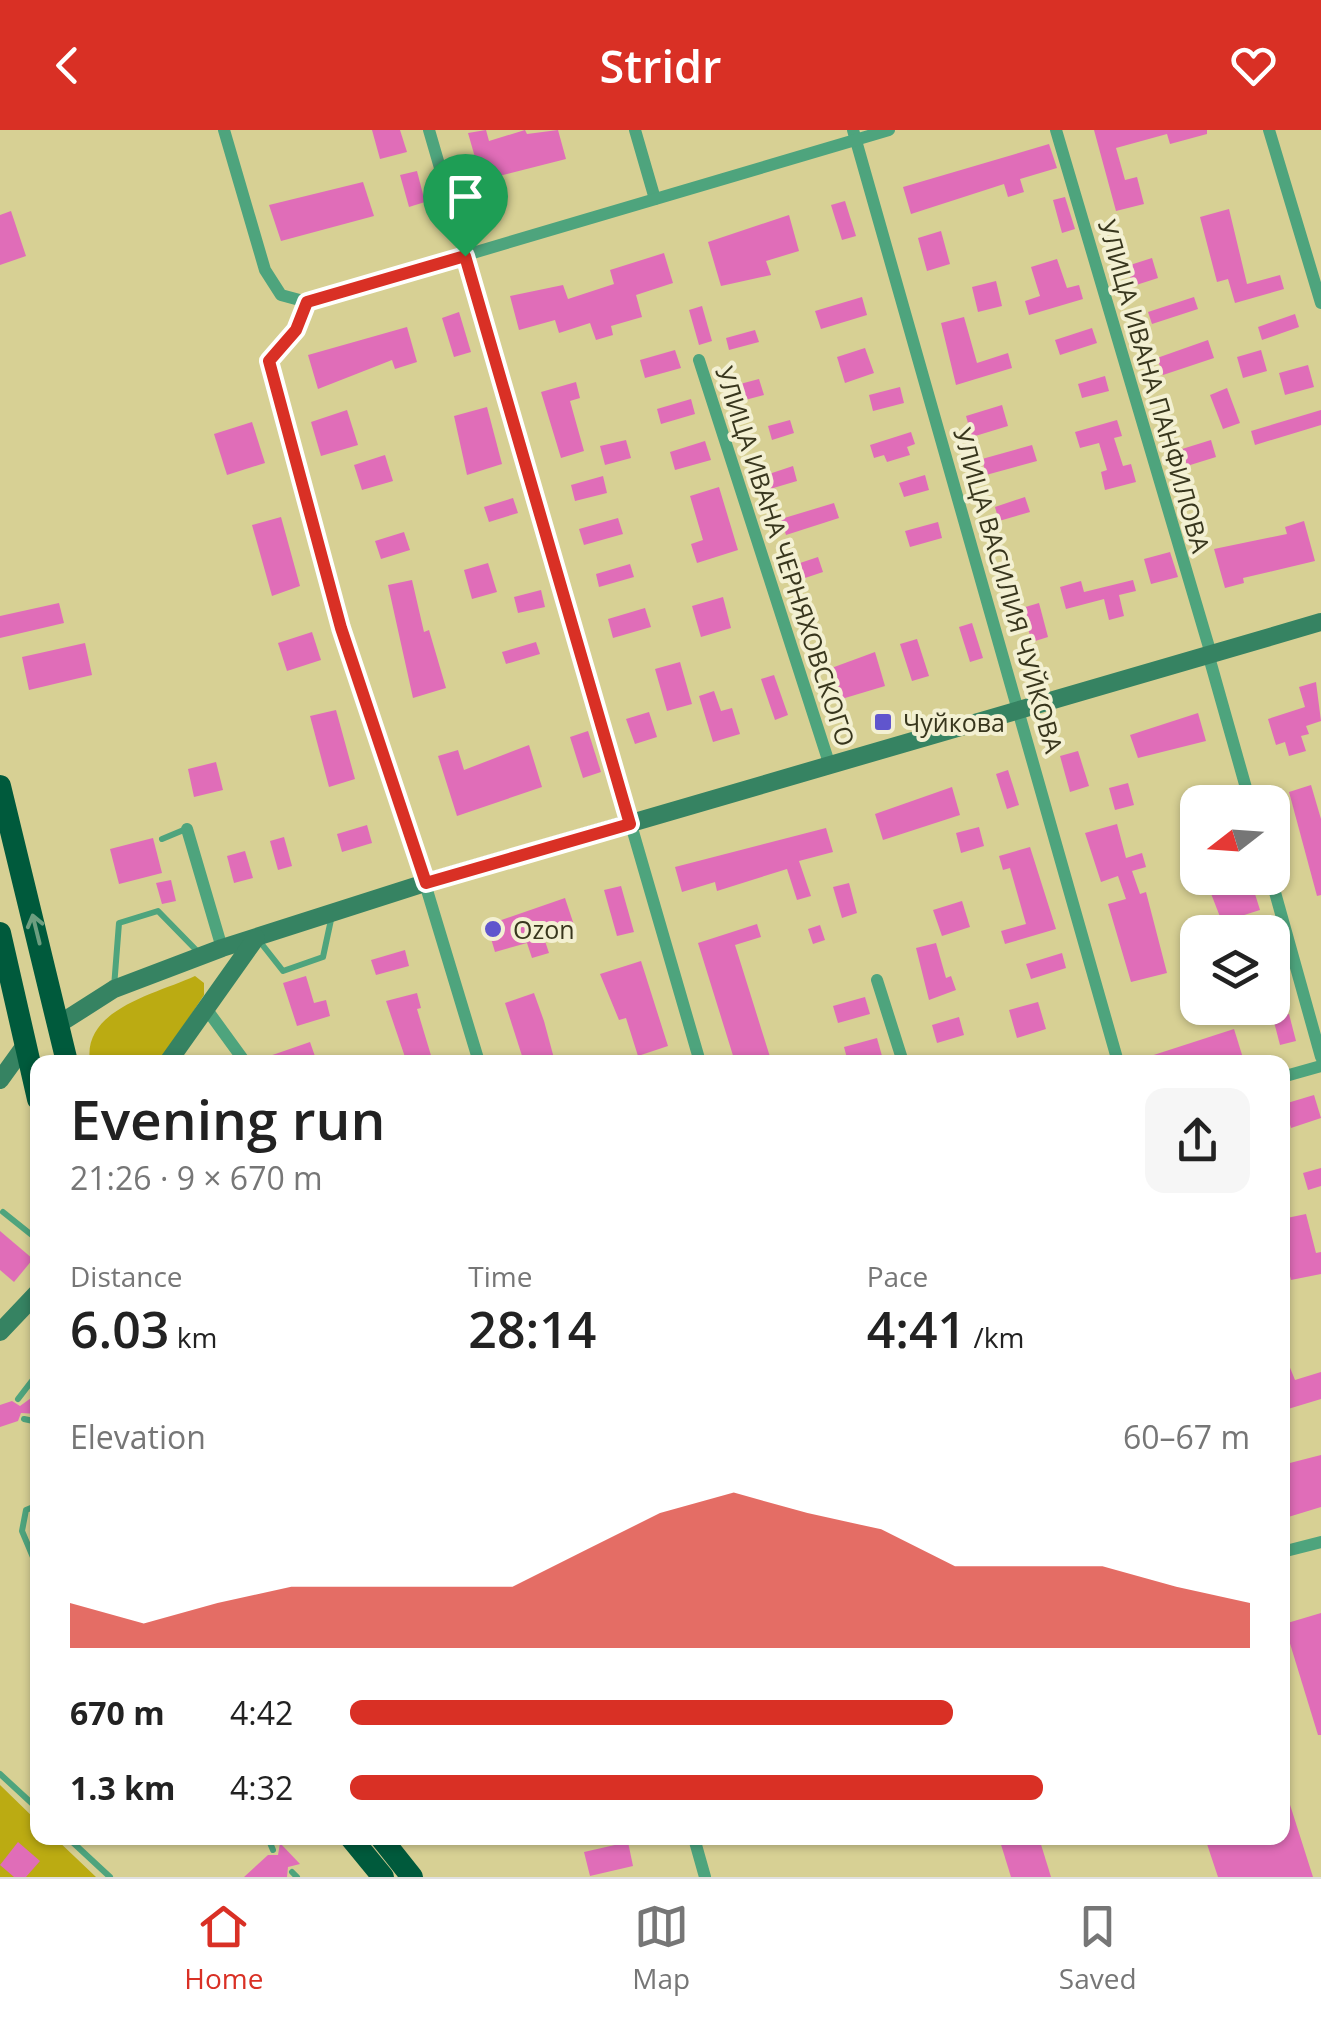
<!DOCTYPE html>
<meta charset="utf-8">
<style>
body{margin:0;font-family:"Open Sans",sans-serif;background:#f6f6f6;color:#222;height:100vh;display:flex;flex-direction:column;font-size:38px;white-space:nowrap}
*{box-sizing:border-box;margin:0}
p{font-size:32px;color:#767676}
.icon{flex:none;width:55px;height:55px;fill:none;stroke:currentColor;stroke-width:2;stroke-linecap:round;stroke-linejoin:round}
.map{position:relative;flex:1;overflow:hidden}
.drawer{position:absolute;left:30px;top:925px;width:1260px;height:790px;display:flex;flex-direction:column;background:#fff;border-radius:20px;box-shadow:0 2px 8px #0004}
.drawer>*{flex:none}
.needle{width:65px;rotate:253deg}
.buttons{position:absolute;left:1180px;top:655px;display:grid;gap:20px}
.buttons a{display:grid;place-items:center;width:110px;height:110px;border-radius:20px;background:#fff;box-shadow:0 2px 8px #0004;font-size:50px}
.pin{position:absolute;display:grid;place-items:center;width:85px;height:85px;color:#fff;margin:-102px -42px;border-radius:50% 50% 50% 0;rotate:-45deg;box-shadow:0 0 10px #0007}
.pin .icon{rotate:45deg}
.round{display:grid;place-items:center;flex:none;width:105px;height:105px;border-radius:20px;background:#f6f6f6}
.summary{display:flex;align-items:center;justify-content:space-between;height:170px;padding:0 40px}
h1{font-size:55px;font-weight:600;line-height:75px}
.stats{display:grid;grid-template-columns:repeat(3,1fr);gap:15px;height:170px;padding:10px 40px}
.stats div{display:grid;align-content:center}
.stats b{font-size:50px;font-weight:600}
.stats small{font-size:28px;font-weight:400}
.stats p{font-size:28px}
.chart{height:280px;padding:20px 40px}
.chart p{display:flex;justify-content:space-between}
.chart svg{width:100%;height:180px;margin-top:10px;fill:#d93025;opacity:.7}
ul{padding:0 40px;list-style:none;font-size:32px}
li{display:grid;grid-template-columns:160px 120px 1fr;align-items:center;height:75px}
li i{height:25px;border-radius:12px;background:#d93025}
header{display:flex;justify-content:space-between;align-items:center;height:130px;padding:0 40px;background:#d93025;color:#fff;font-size:45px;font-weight:600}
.tabs{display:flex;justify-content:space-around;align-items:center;height:140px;border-top:2px solid #e0e0e0;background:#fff;font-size:28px;color:#767676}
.tabs a{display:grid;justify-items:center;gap:5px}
.tabs .on{color:#d93025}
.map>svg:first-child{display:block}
.green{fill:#bbab12}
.building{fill:#e06db8}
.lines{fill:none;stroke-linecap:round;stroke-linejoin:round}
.lane{stroke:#4ea47d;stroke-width:6}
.street{stroke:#4ea47d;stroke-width:12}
.secondary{stroke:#368362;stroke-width:18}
.highway{stroke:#005a3c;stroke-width:22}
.oneway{stroke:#6d9e80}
.route-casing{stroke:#fff;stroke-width:20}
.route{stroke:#d93025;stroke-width:12}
.poi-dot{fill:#6055cd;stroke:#f3f0d2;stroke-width:4}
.labels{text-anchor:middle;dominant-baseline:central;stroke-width:8;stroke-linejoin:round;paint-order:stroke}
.street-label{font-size:25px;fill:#38361d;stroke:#f3f0d2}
.poi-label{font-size:25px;fill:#38361d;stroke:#f3f0d2;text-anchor:start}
</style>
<header><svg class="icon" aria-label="back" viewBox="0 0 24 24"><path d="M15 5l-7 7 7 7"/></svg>Stridr<svg class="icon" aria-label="heart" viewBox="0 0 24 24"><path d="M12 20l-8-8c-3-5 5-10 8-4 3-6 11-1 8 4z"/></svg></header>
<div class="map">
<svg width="1321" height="1747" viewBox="0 0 1321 1747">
<rect width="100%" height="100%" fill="#d7d094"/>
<g class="green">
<path d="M 195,846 L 204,853 L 204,865 L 160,932 L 90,932 C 82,879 156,864 195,846 Z"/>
<polygon points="0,1655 37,1691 38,1708 55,1708 96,1747 0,1747"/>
</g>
<g class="building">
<polygon points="372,0 400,0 407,22 380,29"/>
<polygon points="486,0 489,11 525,0 527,4 558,0 566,29 499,46 500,50 483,55 468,3"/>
<polygon points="1094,0 1207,0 1207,4 1170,14 1167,4 1116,18 1125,50 1137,47 1144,74 1116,81"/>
<polygon points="1049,14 1057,38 1020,49 1024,62 1008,67 1004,54 911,84 903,57"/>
<polygon points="417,41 425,72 409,77 400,45"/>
<polygon points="363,52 374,86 281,111 269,75"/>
<polygon points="1065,67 1075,99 1062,103 1053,70"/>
<polygon points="845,71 856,106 842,110 831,75"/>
<polygon points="1229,79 1247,154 1280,145 1284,159 1235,173 1228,149 1217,152 1200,87"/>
<polygon points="11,81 26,126 0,135 0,85"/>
<polygon points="789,85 799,121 766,131 771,145 721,156 708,112"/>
<polygon points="941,101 950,134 927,141 918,108"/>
<polygon points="664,123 673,153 636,165 642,187 611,196 613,205 596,210 590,193 559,203 555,190 519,200 510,166 563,155 568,169 614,154 610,140"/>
<polygon points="1152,128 1158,148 1133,156 1127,136"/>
<polygon points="1057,129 1067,158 1079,155 1083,169 1029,185 1025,171 1040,166 1031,137"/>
<polygon points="996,151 1002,176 978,182 972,157"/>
<polygon points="862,167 867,185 821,199 815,181"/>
<polygon points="1194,167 1198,179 1152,194 1148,182"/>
<polygon points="702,176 712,211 699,215 689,180"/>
<polygon points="459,182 471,222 454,227 442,188"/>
<polygon points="1295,184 1299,197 1262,210 1258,197"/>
<polygon points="964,187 977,233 1008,223 1012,238 956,255 941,193"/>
<polygon points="407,197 417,232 395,239 392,230 318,259 308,225"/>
<polygon points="1092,198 1097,213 1060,225 1055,210"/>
<polygon points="755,200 759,212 729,220 726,208"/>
<polygon points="1208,210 1214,228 1163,245 1157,228"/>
<polygon points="865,218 874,243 845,253 837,227"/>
<polygon points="675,220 681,238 645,248 640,230"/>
<polygon points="1261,220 1267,241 1243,248 1237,227"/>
<polygon points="1308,235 1314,257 1285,265 1279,243"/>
<polygon points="1105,246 1109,261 1082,268 1078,254"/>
<polygon points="759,249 764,265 745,270 740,254"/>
<polygon points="576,252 580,268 570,271 584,321 561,328 541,262"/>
<polygon points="900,257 904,273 873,281 869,265"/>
<polygon points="1227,258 1240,293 1223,299 1210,265"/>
<polygon points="691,269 695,284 661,294 657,279"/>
<polygon points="1002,275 1008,296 972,307 966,286"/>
<polygon points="487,277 502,334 467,345 454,286"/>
<polygon points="347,280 358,315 321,326 311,292"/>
<polygon points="1321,280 1321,295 1255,315 1251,301"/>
<polygon points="790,290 794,303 772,310 768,296"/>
<polygon points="1117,290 1122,306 1114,308 1123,336 1131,334 1136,352 1105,360 1101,342 1107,340 1099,313 1080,318 1075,302"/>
<polygon points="252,292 265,333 227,345 214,304"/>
<polygon points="911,302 915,314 907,317 910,325 887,332 884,325 874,328 870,315"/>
<polygon points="626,310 631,328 605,335 600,316"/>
<polygon points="1211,310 1216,327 1187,336 1182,319"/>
<polygon points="705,311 711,330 675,340 670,322"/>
<polygon points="1032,315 1037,331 986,345 982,329"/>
<polygon points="385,325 393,351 362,360 354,335"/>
<polygon points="793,336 797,351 770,359 766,345"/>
<polygon points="925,345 929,360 904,367 899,353"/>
<polygon points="603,346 607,363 575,371 571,355"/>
<polygon points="719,357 738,420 697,433 691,414 703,410 690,366"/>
<polygon points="1025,367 1030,382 999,391 995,377"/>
<polygon points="513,368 518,383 489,392 484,377"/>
<polygon points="834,373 839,388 786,405 781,389"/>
<polygon points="281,387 300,456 272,466 252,395"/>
<polygon points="618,388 623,404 584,415 579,399"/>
<polygon points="1304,391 1315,431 1243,448 1244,453 1225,458 1214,419 1287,404 1285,397"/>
<polygon points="938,392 942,408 910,417 905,401"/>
<polygon points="404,402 410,420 381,429 375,411"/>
<polygon points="1170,422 1178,447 1151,454 1144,429"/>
<polygon points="818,427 823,442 799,450 794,435"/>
<polygon points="488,433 497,462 472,469 464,440"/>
<polygon points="630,434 634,447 599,457 596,444"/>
<polygon points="412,450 424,502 429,500 446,558 413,568 388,455"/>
<polygon points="1133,450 1136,461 1119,465 1124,486 1109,490 1104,469 1066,479 1060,457 1081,451 1084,462"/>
<polygon points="541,460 545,477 518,483 514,467"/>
<polygon points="723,467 731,498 701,507 692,476"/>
<polygon points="59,473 64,493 0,508 0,486"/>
<polygon points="1039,473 1048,507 1032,512 1022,478"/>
<polygon points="645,478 651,497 613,508 608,489"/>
<polygon points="972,493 983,528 970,532 959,497"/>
<polygon points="312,502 321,530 287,541 278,513"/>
<polygon points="917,509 929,546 912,551 900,514"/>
<polygon points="536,512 540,524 506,534 502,522"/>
<polygon points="85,513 92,545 29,560 22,527"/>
<polygon points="875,522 885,556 835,571 826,540"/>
<polygon points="680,532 692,574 667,581 655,539"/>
<polygon points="774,545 788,585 775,590 761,549"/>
<polygon points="1316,552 1321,591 1306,596 1309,604 1301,606 1306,621 1289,626 1285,612 1276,615 1268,589 1305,577 1299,557"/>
<polygon points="714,561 721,581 732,578 740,604 713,612 699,566"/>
<polygon points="336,580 355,649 329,657 310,586"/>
<polygon points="649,582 657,607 635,614 626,589"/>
<polygon points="1198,583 1206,611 1138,628 1130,605"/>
<polygon points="588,601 601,642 583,648 570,607"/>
<polygon points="529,615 542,657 457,686 438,626 458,620 464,640"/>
<polygon points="1078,621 1089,656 1070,662 1060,626"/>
<polygon points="216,632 223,660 194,667 188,639"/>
<polygon points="1008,640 1019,675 1007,679 996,644"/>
<polygon points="1128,653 1134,675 1115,680 1109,658"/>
<polygon points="1311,655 1321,689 1321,765 1317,766 1289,662"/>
<polygon points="952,657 960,685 883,710 875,684"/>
<polygon points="1117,694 1126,728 1142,723 1146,737 1132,741 1140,764 1146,762 1167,843 1131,852 1108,774 1126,769 1118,746 1101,752 1085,703"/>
<polygon points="367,695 372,713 342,722 337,704"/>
<polygon points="979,697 984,716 961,723 956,703"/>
<polygon points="826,698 833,722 799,731 811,766 797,770 787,739 717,761 715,752 682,762 675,737"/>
<polygon points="284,707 292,736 278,740 270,711"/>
<polygon points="153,708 162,743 119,754 110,719"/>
<polygon points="1030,717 1056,799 1005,814 1001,801 1026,794 1010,738 1003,740 999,726"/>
<polygon points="245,721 253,748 234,753 227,726"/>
<polygon points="1205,748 1250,748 1260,780 1222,792"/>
<polygon points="171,750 176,771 162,774 156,753"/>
<polygon points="849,753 857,783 842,788 833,757"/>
<polygon points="621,756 634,802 617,806 604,760"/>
<polygon points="565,768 576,801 545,811 549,823 532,828 527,813 495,822 487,795"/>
<polygon points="962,771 970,797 942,806 933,780"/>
<polygon points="757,794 761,807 735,815 771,930 735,932 698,813"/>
<polygon points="820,795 825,810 813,814 808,799"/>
<polygon points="936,813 946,848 951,846 956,860 929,870 916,818"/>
<polygon points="405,820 409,836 376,845 371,830"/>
<polygon points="1062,823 1066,838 1031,849 1026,834"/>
<polygon points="641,831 668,916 638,926 626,888 619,890 600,844"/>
<polygon points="306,846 314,873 326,870 330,886 297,896 283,853"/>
<polygon points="417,863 421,878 417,879 433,932 406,930 386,871"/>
<polygon points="534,863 544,891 555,932 524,932 505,873"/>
<polygon points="865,867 870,884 838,893 833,876"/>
<polygon points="1038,872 1046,899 1017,908 1009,880"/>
<polygon points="1289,884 1296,911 1280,915 1273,888"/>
<polygon points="959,887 964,905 937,913 932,895"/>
<polygon points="1234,899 1243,928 1228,932 1132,932"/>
<polygon points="877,908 882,926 848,932 844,917"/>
<polygon points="310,912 317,932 258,932 258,930"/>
<polygon points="1314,965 1321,988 1291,998 1284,974"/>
<polygon points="1321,1038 1321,1056 1308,1060 1303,1043"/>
<polygon points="1306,1084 1316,1123 1321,1122 1321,1144 1291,1150 1282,1116 1282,1089"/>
<polygon points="0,1101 33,1129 14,1152 0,1140"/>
<polygon points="1282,1218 1295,1250 1321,1242 1321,1269 1288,1279 1282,1260"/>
<polygon points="38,1263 38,1284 21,1283 18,1291 0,1297 0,1275 12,1271 20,1276"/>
<polygon points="1321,1325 1321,1377 1285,1388 1282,1335"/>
<polygon points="1321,1483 1321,1605 1318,1605 1284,1494"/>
<polygon points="1285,1659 1313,1747 1218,1747 1205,1708 1282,1708"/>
<polygon points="999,1708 1039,1708 1051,1747 1011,1747"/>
<polygon points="18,1712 40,1731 26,1747 14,1747 0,1735"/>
<polygon points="628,1712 633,1736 590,1746 584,1722"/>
<polygon points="280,1713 300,1734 288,1737 287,1747 244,1747 268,1725 278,1725"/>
</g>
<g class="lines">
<g class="lane">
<polyline points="162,709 186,699"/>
<polyline points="257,808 283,841 323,827 332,785"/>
<polyline points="114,857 119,793 158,781 201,825"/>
<polyline points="3,1082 38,1110"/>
<polyline points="18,1269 38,1243"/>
<polyline points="24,1289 38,1292"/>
<polyline points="38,1375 26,1380 22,1401 38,1439"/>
<polyline points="0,1644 38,1679"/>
<polyline points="68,1708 110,1747"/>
<polyline points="268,1708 273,1720"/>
<polyline points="292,1742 297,1747"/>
</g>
<g class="street">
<polyline points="224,0 265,140 281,165 307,172"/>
<polyline points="429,0 700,932"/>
<polyline points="635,0 655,69"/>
<polyline points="853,0 1118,932"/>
<polyline points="1056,0 1211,524"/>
<polyline points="1269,0 1321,173"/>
<polyline points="307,172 296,200 269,231 341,498 410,704 479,932"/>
<polyline points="307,172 889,0"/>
<polyline points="699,230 830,636"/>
<polyline points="1209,527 1250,672"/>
<polyline points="187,699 222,818"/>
<polyline points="1271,748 1321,927"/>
<polyline points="877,850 903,932"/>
<polyline points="205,877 245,932"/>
<polyline points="1282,947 1321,936"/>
<polyline points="1282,1422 1321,1412"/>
<polyline points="694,1708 705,1747"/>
</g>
<g class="secondary">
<polyline points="59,894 114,859 222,818 425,753 1321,492"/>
<polyline points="168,932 256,808"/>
<polyline points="0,950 26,914"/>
<polyline points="0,1202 38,1162"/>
</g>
<g class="highway">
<polyline points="0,656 67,932"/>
<polyline points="0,803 38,969"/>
<polyline points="351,1708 383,1747"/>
<polyline points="381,1708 412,1747"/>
</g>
</g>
<defs><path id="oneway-shaft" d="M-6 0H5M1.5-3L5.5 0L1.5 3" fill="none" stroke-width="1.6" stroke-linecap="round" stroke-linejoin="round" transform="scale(2.5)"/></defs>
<use class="oneway" href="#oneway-shaft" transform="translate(36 799) rotate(-104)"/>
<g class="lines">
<defs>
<polygon id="route" points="465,126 630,694 426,753 341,498 269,231 296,200 307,172"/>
</defs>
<use href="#route" class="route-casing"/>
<use href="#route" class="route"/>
</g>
<g class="poi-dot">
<rect x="873" y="582" width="20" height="20" rx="5"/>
<circle cx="493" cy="799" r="10"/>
</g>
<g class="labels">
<g class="street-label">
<text transform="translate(1155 256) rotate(74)">УЛИЦА ИВАНА ПАНФИЛОВА</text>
<text transform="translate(786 426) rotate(72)">УЛИЦА ИВАНА ЧЕРНЯХОВСКОГО</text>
<text transform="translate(1009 460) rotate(74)">УЛИЦА ВАСИЛИЯ ЧУЙКОВА</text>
</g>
<g class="poi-label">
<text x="903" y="592">Чуйкова</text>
<text x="513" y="799">Ozon</text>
</g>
</g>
</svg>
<div class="buttons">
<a><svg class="needle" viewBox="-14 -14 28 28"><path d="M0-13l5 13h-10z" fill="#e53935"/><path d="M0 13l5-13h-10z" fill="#767676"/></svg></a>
<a><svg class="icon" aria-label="layers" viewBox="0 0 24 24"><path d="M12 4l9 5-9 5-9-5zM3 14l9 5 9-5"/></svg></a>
</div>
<div class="pin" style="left:465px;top:126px;background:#1e9e55"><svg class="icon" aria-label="arrive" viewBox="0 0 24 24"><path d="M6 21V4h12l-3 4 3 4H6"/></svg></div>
<section class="drawer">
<div class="summary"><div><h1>Evening run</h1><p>21:26 · 9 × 670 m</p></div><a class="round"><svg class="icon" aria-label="share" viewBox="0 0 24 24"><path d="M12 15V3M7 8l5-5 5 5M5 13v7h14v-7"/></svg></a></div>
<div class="stats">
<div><p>Distance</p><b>6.03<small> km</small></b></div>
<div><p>Time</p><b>28:14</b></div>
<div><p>Pace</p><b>4:41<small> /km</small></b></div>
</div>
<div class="chart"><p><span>Elevation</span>60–67 m</p>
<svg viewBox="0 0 160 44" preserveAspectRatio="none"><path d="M0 44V33L10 38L20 33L30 29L40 29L50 29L60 29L70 20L80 11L90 6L100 11L110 15L120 24L130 24L140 24L150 29L160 33V44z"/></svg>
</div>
<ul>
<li><b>670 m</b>4:42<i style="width:67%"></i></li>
<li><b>1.3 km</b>4:32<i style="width:77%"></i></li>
</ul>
</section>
</div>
<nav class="tabs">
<a class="on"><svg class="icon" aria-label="home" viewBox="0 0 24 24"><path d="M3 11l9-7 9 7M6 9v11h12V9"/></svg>Home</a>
<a><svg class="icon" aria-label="map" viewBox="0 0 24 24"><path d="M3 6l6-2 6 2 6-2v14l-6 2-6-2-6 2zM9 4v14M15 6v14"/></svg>Map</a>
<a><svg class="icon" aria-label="saved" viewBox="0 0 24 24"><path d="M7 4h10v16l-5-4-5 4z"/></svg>Saved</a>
</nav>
